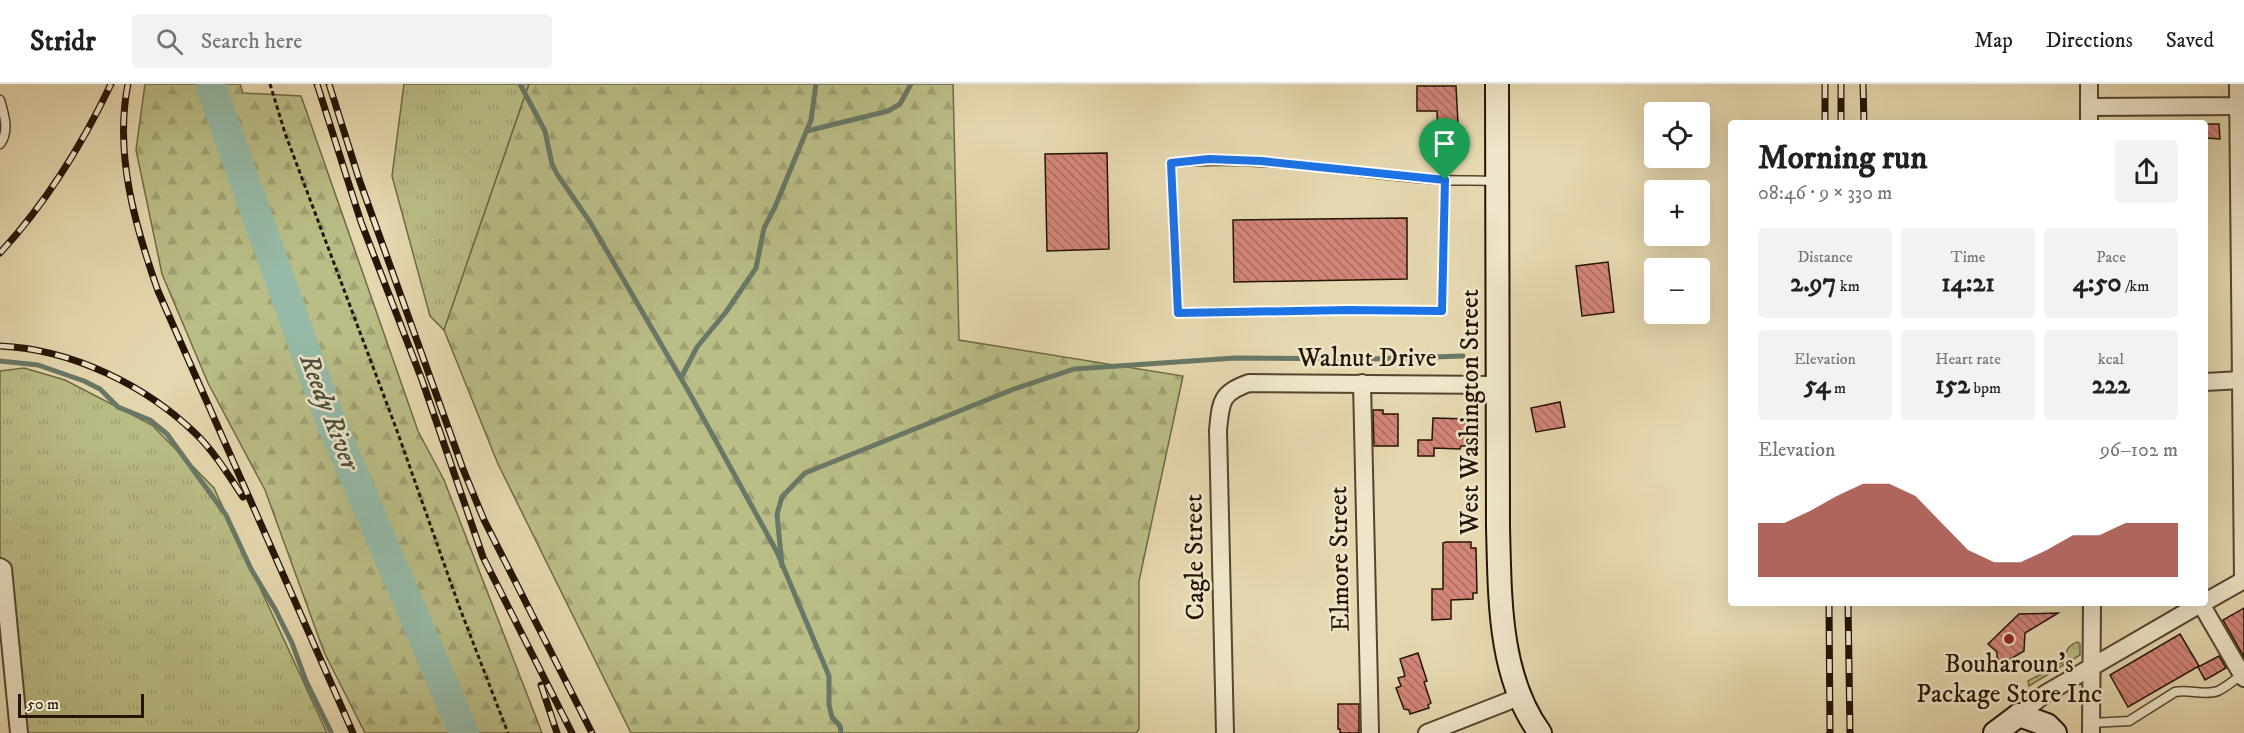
<!DOCTYPE html>
<meta charset="utf-8">
<style>
body{margin:0;font-family:"IM FELL DW Pica",serif;background:#f2f2f2;color:#202124;height:100vh;display:flex;flex-direction:column;font-size:22px;white-space:nowrap}
*{box-sizing:border-box;margin:0}
p{font-size:20px;color:#757577}
.icon{flex:none;width:33px;height:33px;fill:none;stroke:currentColor;stroke-width:2;stroke-linecap:round;stroke-linejoin:round}
.map{position:relative;flex:1;overflow:hidden}
.side{position:absolute;left:1728px;top:36px;width:480px;height:486px;display:flex;flex-direction:column;background:#fff;border-radius:6px;box-shadow:0 6px 24px #0002}
.side>*{flex:none}
.fabs{position:absolute;left:1644px;top:18px;display:grid;gap:12px}
.fabs a{display:grid;place-items:center;width:66px;height:66px;border-radius:6px;background:#fff;box-shadow:0 6px 24px #0002;font-size:30px}
.scale{position:absolute;left:18px;bottom:15px;width:126px;box-sizing:border-box;padding-left:6px;border:3px solid #241504;border-top:0;font-size:16px;line-height:21px;white-space:nowrap;color:#241504;-webkit-text-stroke:4px #eee5ca;paint-order:stroke}
.pin{position:absolute;display:grid;place-items:center;width:51px;height:51px;color:#fff;margin:-62px -26px;border-radius:50% 50% 50% 0;rotate:-45deg;box-shadow:0 0 6px #0007}
.pin .icon{rotate:45deg}
.round{display:grid;place-items:center;flex:none;width:63px;height:63px;border-radius:6px;background:#f2f2f2}
.summary{display:flex;align-items:center;justify-content:space-between;height:102px;padding:0 30px}
h1{font-size:33px;font-weight:800;line-height:45px}
.metrics{display:grid;grid-template-columns:repeat(3,1fr);gap:9px;height:102px;padding:6px 30px}
.metrics div{display:grid;align-content:center;border-radius:6px;background:#f2f2f2;text-align:center}
.metrics b{font-size:26px;font-weight:800}
.metrics small{font-size:16px;font-weight:400}
.metrics p{font-size:16px}
.chart{height:168px;padding:12px 30px}
.chart p{display:flex;justify-content:space-between}
.chart svg{width:100%;height:108px;margin-top:6px;fill:#8f2418;opacity:.7}
header{display:flex;align-items:center;gap:36px;box-sizing:border-box;height:84px;padding:0 30px;background:#fff;border-bottom:2px solid #e0e0e0}
header strong{font-size:28px}
nav{display:flex;gap:33px;margin-inline-start:auto;font-size:21px}
.search{width:420px;height:54px;background:#f2f2f2;display:flex;align-items:center;gap:15px;box-sizing:border-box;padding:0 21px;border-radius:6px;color:#757577;font-size:22px}
.map>svg:first-child{display:block}
.grass{fill:url(#grass-tufts);stroke:#6f6945;stroke-width:1.5}
.forest{fill:url(#forest-firs);stroke:#6f6945;stroke-width:1.5}
.lines{fill:none;stroke-linecap:round;stroke-linejoin:round}
.stream{stroke:#687866;stroke-width:5}
.river{stroke:#96baa7;stroke-width:30}
.building{fill:url(#building-back-hatch);stroke:#241504;stroke-width:1.5}
.lane-casing{stroke:#54462e;stroke-width:11}
.street-casing{stroke:#54462e;stroke-width:20}
.secondary-casing{stroke:#241504;stroke-width:26}
.path{stroke:#241504;stroke-width:3;stroke-dasharray:4.5 3;stroke-linecap:butt}
.lane{stroke:#eee5ca;stroke-width:8}
.street{stroke:#eee5ca;stroke-width:16}
.secondary{stroke:#eee5ca;stroke-width:22}
.rail-casing{stroke:#241504;stroke-width:7}
.rail{stroke:#eee5ca;stroke-width:4.5;stroke-dasharray:14;stroke-linecap:butt}
.route-casing{stroke:#fff;stroke-width:12}
.route{stroke:#1a73e8;stroke-width:8}
.poi-dot{fill:#8f2418;stroke:#eee5ca;stroke-width:2}
.labels{text-anchor:middle;dominant-baseline:central;stroke-width:5;stroke-linejoin:round;paint-order:stroke}
.street-label{font-size:26px;fill:#241504;stroke:#eee5ca}
.poi-label{font-size:26px;fill:#241504;stroke:#eee5ca}
.water-label{font-size:27px;font-style:italic;fill:#4c4f3d;stroke:#eee5ca}
</style>
<header>
<strong>Stridr</strong>
<div class="search"><svg class="icon" aria-label="search" viewBox="0 0 24 24"><circle cx="10" cy="10" r="6"/><path d="M15 15l6 6"/></svg>Search here</div>
<nav><a>Map</a><a>Directions</a><a>Saved</a></nav>
</header>
<div class="map">
<svg width="2244" height="649" viewBox="0 0 2244 649">
<defs>
<pattern id="grass-tufts" width="24" height="20" patternUnits="userSpaceOnUse" patternTransform="scale(1.5)"><rect width="24" height="20" fill="#babd86"/><path d="M3 7l-1-3M5 7V3M7 7l1-3M15 17l-1-3M17 17v-4M19 17l1-3" fill="none" stroke="#a0a272"/></pattern>
<pattern id="forest-firs" width="22" height="20" patternUnits="userSpaceOnUse" patternTransform="scale(1.5)"><rect width="22" height="20" fill="#babd86"/><path d="M5 1l3.5 6h-7zM16 11l3.5 6h-7z" fill="#a0a272"/></pattern>
<pattern id="building-back-hatch" width="6" height="6" patternUnits="userSpaceOnUse" patternTransform="scale(1.5)"><rect width="6" height="6" fill="#d38579"/><path d="M-1 5l2 2M0 0l6 6M5-1l2 2" fill="none" stroke="#ab6c61"/></pattern>
</defs>
<rect width="100%" height="100%" fill="#e5d7ae"/>
<filter id="stains"><feTurbulence type="fractalNoise" baseFrequency=".00333" numOctaves="4"/><feColorMatrix values="0 0 0 0 .2 0 0 0 0 .09 0 0 0 0 .02 0 0 0 .5 -.17"/></filter>
<radialGradient id="worn" r=".72"><stop offset=".6" stop-color="#630" stop-opacity="0"/><stop offset="1" stop-color="#630" stop-opacity=".3"/></radialGradient>
<g class="grass">
<polygon points="404,0 529,0 444,246 430,232 392,92"/>
<polygon points="24,284 65,296 152,341 214,404 327,649 19,649 0,500 0,287"/>
<path d="M 2078,558 L 2080,560 L 2080,571 L 2029,602 L 2028,597 L 2063,578 C 2066,568 2067,561 2078,558 Z"/>
</g>
<g class="forest">
<polygon points="145,0 240,0 243,9 301,12 418,347 444,396 542,649 365,649 324,568 265,406 208,299 162,190 136,66"/>
<polygon points="529,0 953,0 959,256 1183,292 1139,497 1139,645 1136,649 631,649 498,380 444,246"/>
</g>
<g class="lines">
<g class="stream">
<polyline points="520,0 545,47 552,80 557,90 590,138 690,310 777,468 829,592 829,621 832,633 840,642 841,649"/>
<polyline points="807,47 888,27 900,20 911,0"/>
<polyline points="0,277 38,281 84,297 100,305 118,323 150,336 167,350 226,431 251,485 275,525 292,559 306,597 331,648"/>
<polyline points="681,294 697,263 726,228 756,184 764,144 775,123 811,36 816,0"/>
<polyline points="782,482 777,430 782,413 805,389 1014,305 1074,285 1235,274 1372,275 1463,272"/>
</g>
<polyline class="river" points="210,0 329,333 464,649"/>
</g>
<g class="building">
<polygon points="1417,2 1456,2 1460,77 1439,78 1437,27 1417,27"/>
<polygon points="2205,40 2219,40 2220,55 2205,54"/>
<polygon points="1107,69 1109,165 1047,167 1045,70"/>
<polygon points="1407,134 1407,195 1234,198 1233,136"/>
<polygon points="1608,178 1614,228 1582,232 1576,182"/>
<polygon points="1560,318 1565,343 1536,348 1531,324"/>
<polygon points="1373,326 1383,326 1383,330 1398,330 1398,362 1374,362"/>
<polygon points="1433,334 1469,335 1468,362 1461,362 1460,365 1434,364 1434,372 1418,372 1418,356 1432,356"/>
<polygon points="1446,458 1471,458 1471,464 1476,464 1477,509 1473,509 1473,515 1451,516 1451,535 1432,536 1432,505 1443,505 1443,459"/>
<polygon points="2244,524 2244,573 2223,536"/>
<polygon points="2058,529 2025,549 2024,567 2002,580 1997,574 1997,568 1988,560 2019,530"/>
<polygon points="2180,550 2199,582 2128,623 2110,591"/>
<polygon points="1418,569 1427,597 1424,598 1431,619 1428,621 1429,624 1410,630 1409,626 1404,625 1396,604 1401,602 1398,594 1405,592 1400,575"/>
<polygon points="2219,572 2226,584 2205,596 2198,583"/>
<polygon points="1338,620 1359,620 1359,649 1340,649 1340,645 1338,645"/>
</g>
<g class="lines">
<defs>
<g id="lane">
<path d="M 0,16 C 4,30 10,47 0,60"/>
<path d="M 1445,96 L 1442,227 L 1348,226 L 1178,229 L 1171,79 C 1263,70 1353,90 1444,96 C 1461,97 1478,96 1495,97"/>
<path d="M 2091,639 L 2129,637 L 2175,608 C 2189,605 2204,612 2218,607 C 2226,603 2234,596 2242,591"/>
</g>
<g id="street">
<polyline points="2089,0 2089,39"/>
<polyline points="2238,0 2243,496"/>
<polyline points="2089,23 2238,22 2244,15"/>
<polyline points="2205,298 2241,296"/>
<polyline points="1362,299 1370,649"/>
<polyline points="0,483 3,485 19,649"/>
<polyline points="2205,518 2244,496"/>
<polyline points="2201,520 2244,594"/>
<polyline points="2019,631 2045,610 2202,519"/>
<path d="M 1225,649 L 1218,346 C 1221,318 1220,309 1249,299 L 1498,301"/>
<polyline points="1427,649 1519,613"/>
<polyline points="2091,649 2092,519"/>
</g>
<g id="secondary">
<path d="M 1497,0 L 1498,443 C 1500,512 1498,591 1540,649"/>
<polyline points="2019,631 2047,641 2055,649"/>
<polyline points="1995,649 2019,631"/>
</g>
</defs>
<use href="#lane" class="lane-casing"/>
<use href="#street" class="street-casing"/>
<use href="#secondary" class="secondary-casing"/>
<polyline class="path" points="270,0 285,49 396,344 459,522 508,649"/>
<use href="#lane" class="lane"/>
<use href="#street" class="street"/>
<use href="#secondary" class="secondary"/>
<defs>
<g id="rail">
<path d="M 128,0 C 114,69 135,142 158,207 L 353,649"/>
<polyline points="317,0 361,138 422,296 483,473 572,649"/>
<polyline points="329,0 359,95 463,385 484,436 592,649"/>
<polyline points="1825,0 1825,39"/>
<polyline points="1841,0 1841,39"/>
<polyline points="1863,0 1864,39"/>
<path d="M 0,169 C 46,119 82,61 111,0"/>
<path d="M 0,262 C 71,265 146,301 197,351 C 215,369 229,392 243,413"/>
<polyline points="1829,519 1830,649"/>
<polyline points="1848,519 1850,649"/>
<polyline points="541,601 557,649"/>
</g>
</defs>
<use href="#rail" class="rail-casing"/>
<use href="#rail" class="rail"/>
</g>
<g class="lines">
<defs>
<polygon id="route" points="1209,75 1261,77 1445,96 1442,227 1348,226 1178,229 1171,79"/>
</defs>
<use href="#route" class="route-casing"/>
<use href="#route" class="route"/>
</g>
<circle class="poi-dot" cx="2009" cy="555" r="6"/>
<g class="labels">
<g class="street-label">
<text x="1367" y="274">Walnut Drive</text>
<text transform="translate(1470 328) rotate(-90)">West Washington Street</text>
<text transform="translate(1195 473) rotate(-91)">Cagle Street</text>
<text transform="translate(1340 475) rotate(-91)">Elmore Street</text>
</g>
<g class="poi-label">
<text x="2009" y="580">Bouharoun's<tspan x="2009" dy="30">Package Store Inc</tspan></text>
</g>
<g class="water-label">
<text transform="translate(329 328) rotate(69)">Reedy River</text>
</g>
</g>
<rect width="100%" height="100%" filter="url(#stains)"/>
<rect width="100%" height="100%" fill="url(#worn)"/>
</svg>
<div class="fabs">
<a><svg class="icon" aria-label="locate" viewBox="0 0 24 24"><circle cx="12" cy="12" r="6"/><path d="M12 2v4M12 18v4M2 12h4M18 12h4"/></svg></a>
<a>+</a>
<a>−</a>
</div>
<div class="scale">50 m</div>
<div class="pin" style="left:1445px;top:96px;background:#1e9e55"><svg class="icon" aria-label="arrive" viewBox="0 0 24 24"><path d="M6 21V4h12l-3 4 3 4H6"/></svg></div>
<section class="side">
<div class="summary"><div><h1>Morning run</h1><p>08:46 · 9 × 330 m</p></div><a class="round"><svg class="icon" aria-label="share" viewBox="0 0 24 24"><path d="M12 15V3M7 8l5-5 5 5M5 13v7h14v-7"/></svg></a></div>
<div class="metrics">
<div><p>Distance</p><b>2.97<small> km</small></b></div>
<div><p>Time</p><b>14:21</b></div>
<div><p>Pace</p><b>4:50<small> /km</small></b></div>
</div>
<div class="metrics">
<div><p>Elevation</p><b>54<small> m</small></b></div>
<div><p>Heart rate</p><b>152<small> bpm</small></b></div>
<div><p>kcal</p><b>222</b></div>
</div>
<div class="chart"><p><span>Elevation</span>96–102 m</p>
<svg viewBox="0 0 160 44" preserveAspectRatio="none"><path d="M0 44V22L10 22L20 17L30 11L40 6L50 6L60 11L70 22L80 33L90 38L100 38L110 33L120 27L130 27L140 22L150 22L160 22V44z"/></svg>
</div>
</section>
</div>
